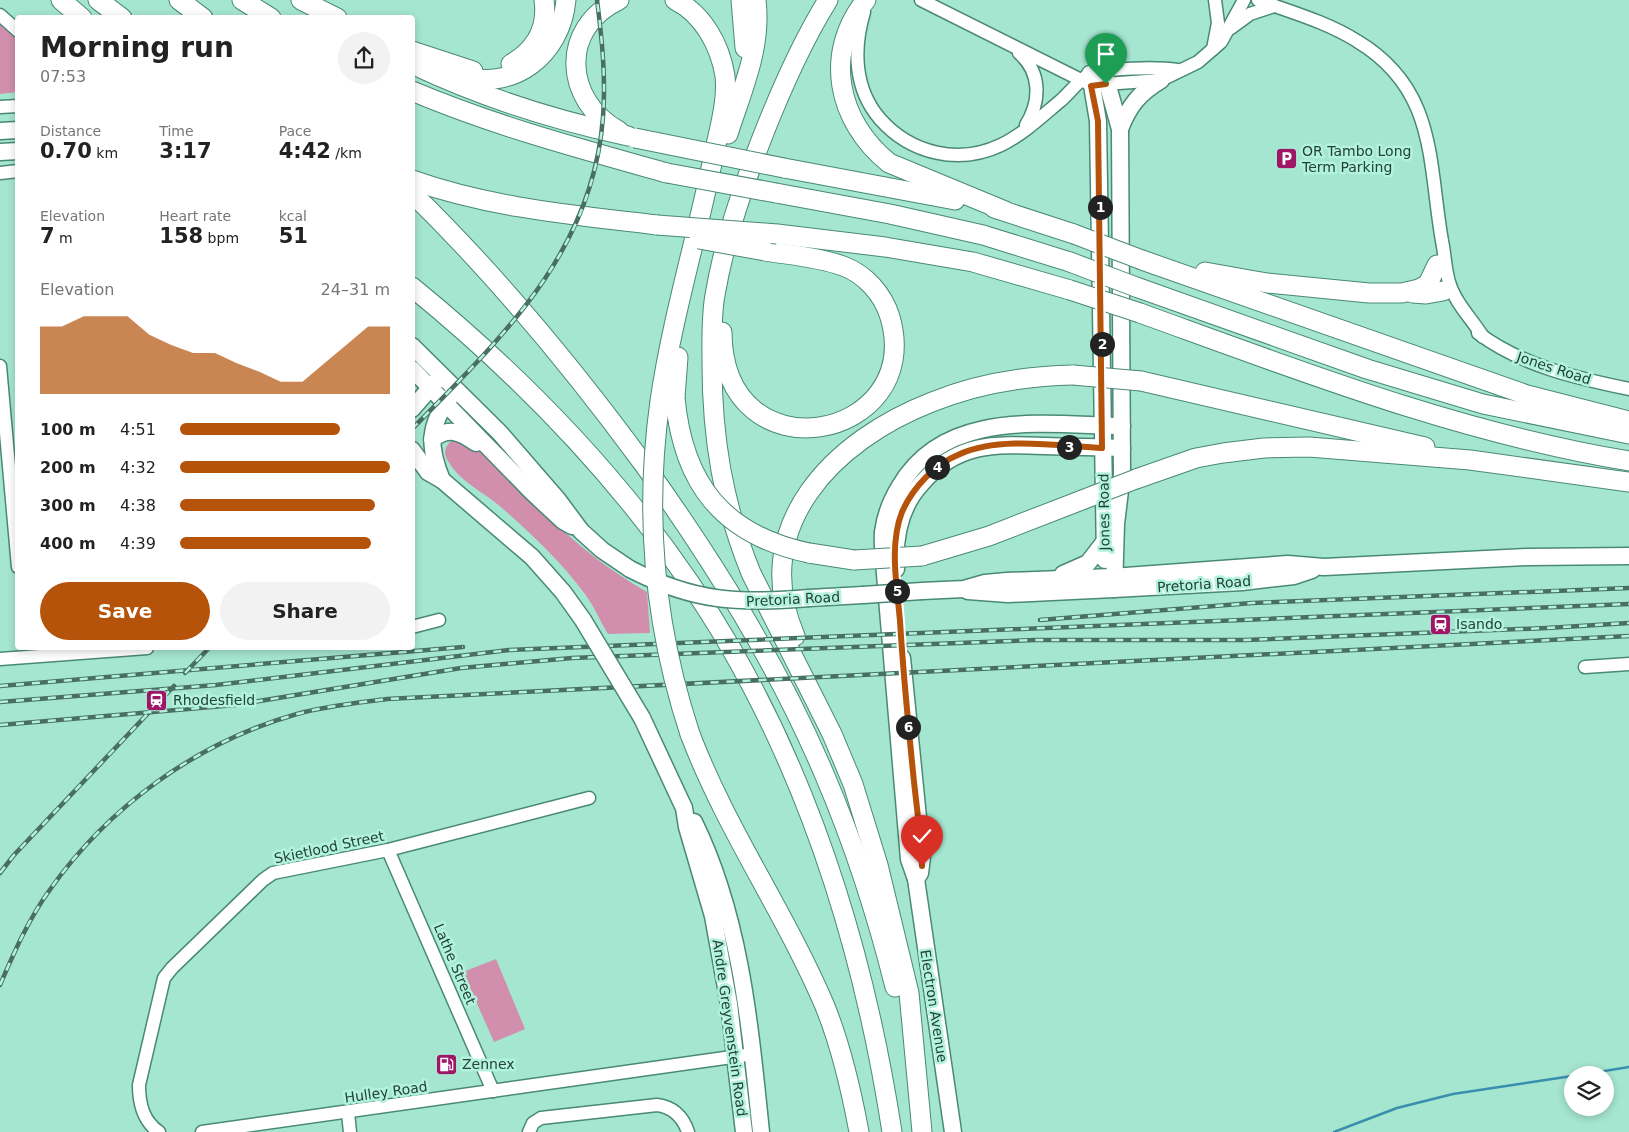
<!DOCTYPE html>
<meta charset="utf-8">
<style>
body{margin:0;font-family:"DejaVu Sans",sans-serif;background:#f2f2f2;color:#222;height:100vh;display:flex;flex-direction:column;font-size:19px;white-space:nowrap}
*{box-sizing:border-box;margin:0}
p{font-size:16px;color:#767676}
.icon{flex:none;width:28px;height:28px;fill:none;stroke:currentColor;stroke-width:2;stroke-linecap:round;stroke-linejoin:round}
.map{position:relative;flex:1;overflow:hidden}
.drawer{position:absolute;left:15px;top:15px;width:400px;height:635px;display:flex;flex-direction:column;background:#fff;border-radius:5px;box-shadow:0 2px 8px #0003}
.drawer>*{flex:none}
.tools{position:absolute;left:1564px;top:1066px;display:grid;gap:10px}
.tools a{display:grid;place-items:center;width:50px;height:50px;border-radius:50%;background:#fff;box-shadow:0 2px 8px #0003;font-size:25px}
.pin{position:absolute;display:grid;place-items:center;width:42px;height:42px;color:#fff;margin:-51px -21px;border-radius:50% 50% 50% 0;rotate:-45deg;box-shadow:0 0 5px #0007}
.pin .icon{rotate:45deg}
.km{position:absolute;width:25px;height:25px;margin:-12px;border-radius:50%;background:#222;color:#fff;font-size:14px;line-height:25px;text-align:center}
.round{display:grid;place-items:center;flex:none;width:52px;height:52px;border-radius:26px;background:#f2f2f2}
.overview{display:flex;align-items:center;justify-content:space-between;height:85px;padding:0 25px}
h1{font-size:28px;font-weight:800;line-height:38px}
.metrics{display:grid;grid-template-columns:repeat(3,1fr);gap:8px;height:85px;padding:5px 25px}
.metrics div{display:grid;align-content:center}
.metrics b{font-size:21px;font-weight:800}
.metrics small{font-size:14px;font-weight:400}
.metrics p{font-size:14px}
.chart{height:140px;padding:10px 25px}
.chart p{display:flex;justify-content:space-between}
.chart svg{width:100%;height:90px;margin-top:5px;fill:#b45309;opacity:.7}
.primary-button{display:flex;gap:10px;margin-top:auto;padding:10px 25px}
.primary-button a{flex:1;height:58px;border-radius:30px;background:#b45309;color:#fff;font-size:20px;font-weight:800;line-height:58px;text-align:center}
.primary-button a+a{background:#f2f2f2;color:#222}
ul{padding:0 25px;list-style:none;font-size:16px}
li{display:grid;grid-template-columns:80px 60px 1fr;align-items:center;height:38px}
li i{height:12px;border-radius:6px;background:#b45309}
.map>svg:first-child{display:block}
.green{fill:#d18fad}
.lines{fill:none;stroke-linecap:round;stroke-linejoin:round}
.stream{stroke:#398ead;stroke-width:2.5}
.minor-casing{stroke:#498975;stroke-width:15}
.major-casing{stroke:#498975;stroke-width:19}
.highway-casing{stroke:#498975;stroke-width:21}
.minor{stroke:#fff;stroke-width:12}
.major{stroke:#fff;stroke-width:16}
.highway{stroke:#fff;stroke-width:19}
.rail-casing{stroke:#496f62;stroke-width:4.5}
.rail{stroke:#b1f3dd;stroke-width:2.5;stroke-dasharray:8;stroke-linecap:butt}
.major-bridge-casing{stroke:#498975;stroke-width:19;stroke-linecap:butt}
.highway-bridge-casing{stroke:#498975;stroke-width:21;stroke-linecap:butt}
.major-bridge{stroke:#fff;stroke-width:16}
.highway-bridge{stroke:#fff;stroke-width:19}
.route-casing{stroke:#fff;stroke-width:10}
.route{stroke:#b45309;stroke-width:6}
.labels{text-anchor:middle;dominant-baseline:central;stroke-width:5;stroke-linejoin:round;paint-order:stroke}
.poi-label{font-size:14px;fill:#254037;stroke:#b1f3dd;text-anchor:start}
.street-label{font-size:14px;fill:#254037;stroke:#b1f3dd}
</style>
<div class="map">
<svg width="1629" height="1132" viewBox="0 0 1629 1132">
<rect width="100%" height="100%" fill="#a5e6d0"/>
<g class="green">
<polygon points="0,23 17,38 17,92 0,94"/>
<path d="M 458,436 L 470,441 C 525,495 579,554 647,592 L 650,633 L 608,634 C 600,621 594,606 585,594 C 562,563 531,533 502,508 C 484,492 460,482 448,461 C 441,450 448,442 458,436 Z"/>
<polygon points="496,959 525,1029 494,1042 463,972"/>
</g>
<g class="lines">
<g class="stream">
<polyline points="1580,1075 1629,1067"/>
<polyline points="1334,1132 1397,1108 1453,1094 1572,1076"/>
</g>
<defs>
<g id="minor">
<polyline points="921,0 1091,85 1161,80 1198,62 1221,42 1244,0"/>
<path d="M 1258,0 C 1291,12 1327,22 1357,41 C 1437,89 1428,161 1442,241 C 1445,255 1445,269 1449,282 C 1455,303 1472,319 1483,337"/>
<path d="M 864,12 C 853,49 854,89 880,119 C 911,154 959,165 1001,145 C 1022,135 1041,117 1059,102 C 1069,94 1079,79 1090,74 C 1107,68 1159,67 1177,70"/>
<polyline points="0,15 18,31"/>
<polyline points="1231,28 1250,14 1274,6"/>
<polyline points="1213,49 1218,23 1215,0"/>
<path d="M 1019,53 C 1041,72 1041,101 1026,125"/>
<polyline points="0,107 18,106"/>
<polyline points="0,173 18,171"/>
<path d="M 1478,333 C 1522,366 1576,378 1629,389"/>
<polyline points="0,366 18,567"/>
<polyline points="412,627 439,620"/>
<polyline points="0,659 147,648"/>
<polyline points="1585,667 1629,664"/>
<polyline points="388,850 493,1091"/>
<polyline points="348,1113 350,1132"/>
<path d="M 159,1132 C 143,1121 139,1104 139,1085 L 164,978 L 172,968 L 263,880 L 273,873 L 388,850 L 589,798"/>
<polyline points="202,1132 753,1054"/>
<path d="M 529,1132 L 533,1123 L 541,1118 L 657,1105 C 673,1107 683,1117 688,1132"/>
</g>
<g id="major">
<polyline points="1104,72 1120,129 1122,474 1116,524 1114,589"/>
<polyline points="1090,74 1098,121 1105,560"/>
<path d="M 1120,129 C 1129,106 1139,93 1161,80"/>
<polyline points="0,131 18,130"/>
<polyline points="0,152 18,151"/>
<polyline points="412,346 500,433 558,500 581,531 602,550 630,569"/>
<polyline points="412,369 532,492 563,521 572,526"/>
<polyline points="412,409 437,380"/>
<path d="M 432,439 C 449,427 459,431 476,443"/>
<polyline points="412,450 428,472 442,480 532,557 563,592 583,620"/>
<path d="M 442,480 C 428,447 428,425 451,396"/>
<path d="M 896,569 C 894,538 899,508 921,484 C 957,442 994,444 1046,446 C 1071,447 1097,447 1122,448"/>
<polyline points="1063,574 1088,563 1105,541"/>
<polyline points="922,591 964,589 985,583 1007,581 1112,577 1288,564 1324,567 1528,557 1629,556"/>
<polyline points="968,591 1008,594 1114,589 1242,582 1294,576 1312,570"/>
<polyline points="809,598 863,595"/>
<polyline points="902,658 922,857 920,873 916,879"/>
<polyline points="642,718 684,808 687,827 713,916 729,1004 744,1132"/>
<path d="M 694,822 C 741,918 750,1027 761,1132"/>
<path d="M 953,1132 L 916,879 L 909,859 L 885,574 C 884,560 882,546 883,532 C 885,516 892,499 900,486 C 945,408 1047,425 1122,426"/>
</g>
<g id="highway">
<polyline points="61,0 82,18"/>
<polyline points="98,0 122,18"/>
<polyline points="179,0 203,18"/>
<polyline points="242,0 271,18"/>
<polyline points="301,0 337,18"/>
<polyline points="741,0 745,48"/>
<path d="M 828,0 C 800,45 779,94 760,143 C 741,193 724,242 715,295 C 711,317 712,340 712,363 C 712,438 723,504 751,573 L 832,734 L 853,784 L 878,865 L 909,993 L 922,1132"/>
<path d="M 866,0 C 823,53 837,121 889,163 L 1005,211"/>
<polyline points="412,51 473,71"/>
<path d="M 412,64 C 481,97 554,120 628,136"/>
<path d="M 511,64 C 535,50 548,28 544,0"/>
<path d="M 458,75 C 513,93 561,55 566,0"/>
<path d="M 412,91 C 495,126 581,149 667,173"/>
<path d="M 619,131 C 564,101 559,28 619,0"/>
<path d="M 728,134 C 742,90 762,47 756,0"/>
<polyline points="784,168 955,200"/>
<path d="M 412,180 C 491,208 574,215 657,225"/>
<path d="M 412,193 C 498,277 574,369 645,466 C 715,564 778,665 825,776 C 854,844 877,915 895,987"/>
<polyline points="776,193 890,214 983,235 1070,262"/>
<polyline points="994,208 1074,234"/>
<polyline points="777,234 885,247 973,262 1070,290"/>
<polyline points="1142,260 1527,395 1629,421"/>
<polyline points="1205,272 1267,283 1369,293 1402,293 1419,289 1428,284 1437,265"/>
<path d="M 412,287 C 537,389 651,510 732,650 C 817,798 866,964 892,1132"/>
<polyline points="1136,287 1367,369 1483,404 1629,434"/>
<polyline points="1413,293 1426,294 1443,291"/>
<path d="M 1140,313 C 1300,371 1460,433 1629,461"/>
<path d="M 722,332 C 723,481 926,441 890,317 C 883,294 865,274 843,266 C 818,257 790,255 765,251"/>
<polyline points="1141,381 1425,447"/>
<polyline points="675,398 678,357"/>
<path d="M 660,401 C 672,319 696,240 713,159 C 718,133 728,102 725,76 C 720,45 703,14 675,0"/>
<polyline points="1136,479 1196,458 1223,453 1264,448 1309,447 1470,460 1629,482"/>
<polyline points="809,553 854,560"/>
<polyline points="922,556 989,536 1082,500"/>
<path d="M 795,636 C 748,526 834,440 932,402 C 976,384 1025,376 1073,375"/>
<path d="M 690,734 C 726,829 784,911 824,1004 C 841,1045 851,1089 859,1132"/>
</g>
</defs>
<use href="#minor" class="minor-casing"/>
<use href="#major" class="major-casing"/>
<use href="#highway" class="highway-casing"/>
<use href="#minor" class="minor"/>
<use href="#major" class="major"/>
<use href="#highway" class="highway"/>
<defs>
<g id="rail">
<path d="M 412,429 C 501,338 593,253 603,117 C 606,78 602,39 597,0"/>
<polyline points="1040,620 1252,603 1629,588"/>
<polyline points="185,673 209,648"/>
<polyline points="0,686 463,647"/>
<polyline points="0,702 216,685 509,650 1629,604"/>
<polyline points="0,725 235,705 461,668 572,658 1035,640 1245,640 1547,628 1629,623"/>
<polyline points="0,873 14,855 174,686"/>
<path d="M 0,985 C 14,953 28,920 49,891 C 108,807 197,742 297,714 C 326,706 357,703 387,699 L 1629,636"/>
</g>
</defs>
<use href="#rail" class="rail-casing"/>
<use href="#rail" class="rail"/>
<defs>
<g id="major-bridge">
<path d="M 630,569 C 694,602 739,604 809,598"/>
<polyline points="863,595 922,591"/>
<polyline points="583,620 642,718"/>
</g>
<g id="highway-bridge">
<polyline points="635,138 784,168"/>
<polyline points="667,173 776,193"/>
<polyline points="657,225 777,234"/>
<polyline points="1074,234 1142,260"/>
<polyline points="699,239 765,251"/>
<polyline points="1070,262 1136,287"/>
<polyline points="1070,290 1140,313"/>
<polyline points="1073,375 1141,381"/>
<path d="M 675,398 C 683,484 723,535 809,553"/>
<path d="M 660,401 C 644,515 654,625 690,734"/>
<polyline points="1082,500 1136,479"/>
<polyline points="854,560 922,556"/>
</g>
</defs>
<use href="#major-bridge" class="major-bridge-casing"/>
<use href="#highway-bridge" class="highway-bridge-casing"/>
<use href="#major-bridge" class="major-bridge"/>
<use href="#highway-bridge" class="highway-bridge"/>
</g>
<g class="lines">
<defs>
<path id="route" d="M 922,866 C 921,835 916,803 913,772 C 908,722 903,671 900,621 C 897,586 889,545 902,512 C 913,487 935,464 960,454 C 1000,436 1059,446 1102,448 L 1098,121 L 1091,86 L 1106,84"/>
</defs>
<use href="#route" class="route-casing"/>
<use href="#route" class="route"/>
</g>
<defs>
<symbol id="parking-square" viewBox="-11 -11 22 22"><rect x="-9" y="-9" width="18" height="18" rx="4" fill="#9e1767" stroke="#b1f3dd"/><path d="M-3.5-5.5H1a3.5 3.5 0 0 1 0 7H-1V5.5H-3.5ZM-1-3.4V-.6H.8a1.4 1.4 0 0 0 0-2.8Z" fill="#fff"/></symbol>
<symbol id="station-square" viewBox="-11 -11 22 22"><rect x="-9" y="-9" width="18" height="18" rx="4" fill="#9e1767" stroke="#b1f3dd"/><path d="M-3-6H3Q5-6 5-4V2Q5 4 3 4L4.5 6H3L1.5 4h-3L-3 6H-4.5L-3 4Q-5 4-5 2V-4Q-5-6-3-6ZM-3.5-4v3h7v-3ZM-3.5 1v1.5H-2V1ZM2 1v1.5H3.5V1Z" fill="#fff"/></symbol>
<symbol id="fuel-square" viewBox="-11 -11 22 22"><rect x="-9" y="-9" width="18" height="18" rx="4" fill="#9e1767" stroke="#b1f3dd"/><path d="M-5.5-6h7V0h2V4h1.3V-2.5L3-4.5l.8-.8L6-3V5H2.5V1h-1V6h-7ZM-4.2-4.7v3.2H.2V-4.7Z" fill="#fff"/></symbol>
</defs>
<g fill-rule="evenodd">
<use href="#parking-square" x="1274" y="146" width="25" height="25"/>
<use href="#station-square" x="1428" y="612" width="25" height="25"/>
<use href="#station-square" x="144" y="688" width="25" height="25"/>
<use href="#fuel-square" x="434" y="1052" width="25" height="25"/>
</g>
<g class="labels">
<g class="poi-label">
<text x="1302" y="151">OR Tambo Long<tspan x="1302" dy="16">Term Parking</tspan></text>
<text x="1456" y="624">Isando</text>
<text x="173" y="700">Rhodesfield</text>
<text x="462" y="1064">Zennex</text>
</g>
<g class="street-label">
<text transform="translate(1554 368) rotate(18)">Jones Road</text>
<text transform="translate(1104 512) rotate(-91)">Jones Road</text>
<text transform="translate(1204 584) rotate(-4)">Pretoria Road</text>
<text transform="translate(793 599) rotate(-3)">Pretoria Road</text>
<text transform="translate(329 847) rotate(-12)">Skietlood Street</text>
<text transform="translate(455 964) rotate(67)">Lathe Street</text>
<text transform="translate(934 1006) rotate(81)">Electron Avenue</text>
<text transform="translate(730 1028) rotate(82)">Andre Greyvenstein Road</text>
<text transform="translate(386 1092) rotate(-8)">Hulley Road</text>
</g>
</g>
</svg>
<div class="tools">
<a><svg class="icon" aria-label="layers" viewBox="0 0 24 24"><path d="M12 4l9 5-9 5-9-5zM3 14l9 5 9-5"/></svg></a>
</div>
<div class="pin" style="left:1106px;top:84px;background:#1e9e55"><svg class="icon" aria-label="arrive" viewBox="0 0 24 24"><path d="M6 21V4h12l-3 4 3 4H6"/></svg></div>
<div class="pin" style="left:922px;top:866px;background:#d93025"><svg class="icon" aria-label="check" viewBox="0 0 24 24"><path d="M5 12l5 5 9-10"/></svg></div>
<b class="km" style="left:1100px;top:207px">1</b>
<b class="km" style="left:1102px;top:344px">2</b>
<b class="km" style="left:1069px;top:447px">3</b>
<b class="km" style="left:937px;top:467px">4</b>
<b class="km" style="left:897px;top:591px">5</b>
<b class="km" style="left:908px;top:727px">6</b>
<section class="drawer">
<div class="overview"><div><h1>Morning run</h1><p>07:53</p></div><a class="round"><svg class="icon" aria-label="share" viewBox="0 0 24 24"><path d="M12 15V3M7 8l5-5 5 5M5 13v7h14v-7"/></svg></a></div>
<div class="metrics">
<div><p>Distance</p><b>0.70<small> km</small></b></div>
<div><p>Time</p><b>3:17</b></div>
<div><p>Pace</p><b>4:42<small> /km</small></b></div>
</div>
<div class="metrics">
<div><p>Elevation</p><b>7<small> m</small></b></div>
<div><p>Heart rate</p><b>158<small> bpm</small></b></div>
<div><p>kcal</p><b>51</b></div>
</div>
<div class="chart"><p><span>Elevation</span>24–31 m</p>
<svg viewBox="0 0 160 44" preserveAspectRatio="none"><path d="M0 44V11L10 11L20 6L30 6L40 6L50 15L60 20L70 24L80 24L90 29L100 33L110 38L120 38L130 29L140 20L150 11L160 11V44z"/></svg>
</div>
<ul>
<li><b>100 m</b>4:51<i style="width:76%"></i></li>
<li><b>200 m</b>4:32<i style="width:100%"></i></li>
<li><b>300 m</b>4:38<i style="width:93%"></i></li>
<li><b>400 m</b>4:39<i style="width:91%"></i></li>
</ul>
<div class="primary-button"><a>Save</a><a>Share</a></div>
</section>
</div>
